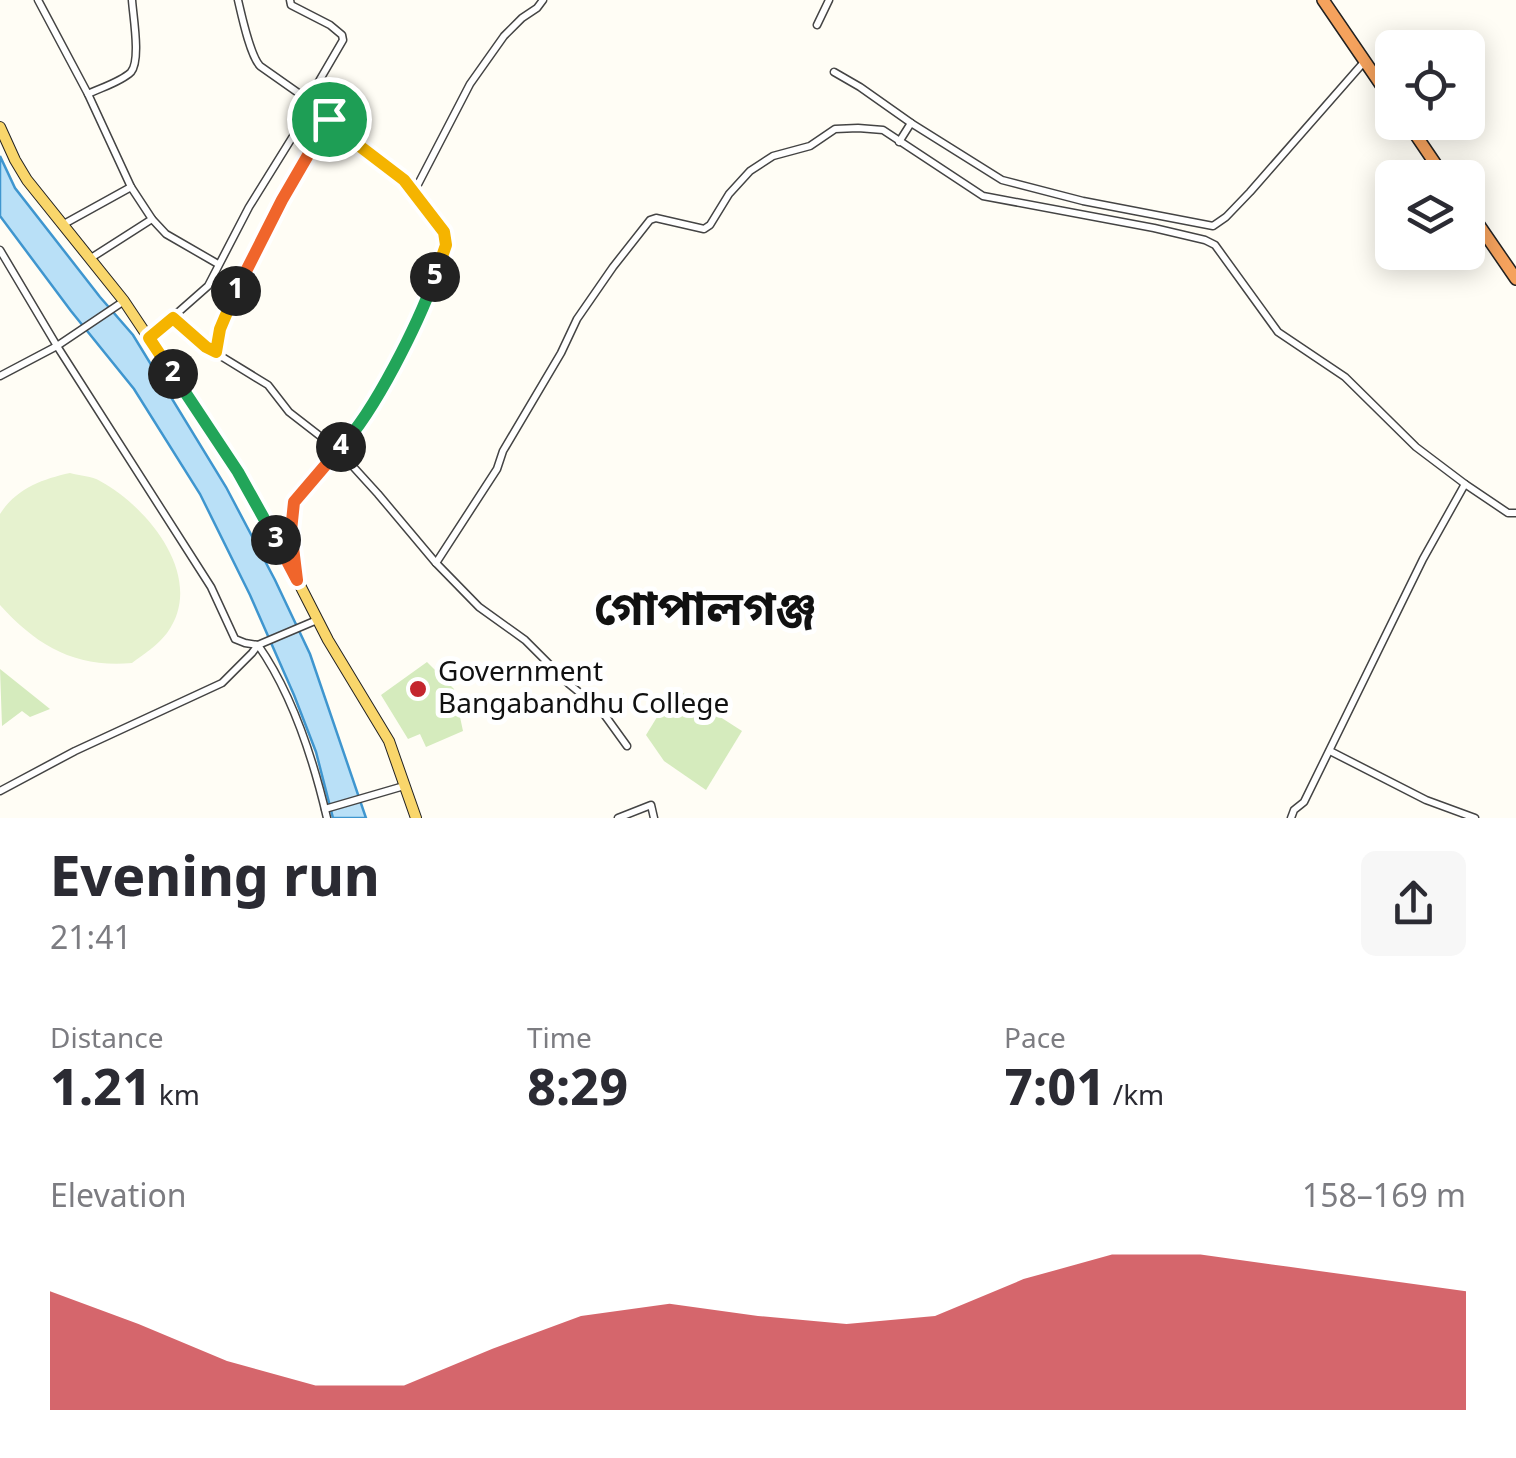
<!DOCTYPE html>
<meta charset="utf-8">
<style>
body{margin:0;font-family:Georgia,"Noto Sans Bengali",serif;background:#f7f7f7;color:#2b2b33;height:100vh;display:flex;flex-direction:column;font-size:38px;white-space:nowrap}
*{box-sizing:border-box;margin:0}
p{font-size:32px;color:#7c7c81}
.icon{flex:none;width:55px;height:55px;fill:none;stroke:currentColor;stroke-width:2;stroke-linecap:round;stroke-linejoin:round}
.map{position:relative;height:818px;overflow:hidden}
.panel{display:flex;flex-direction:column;background:#fff;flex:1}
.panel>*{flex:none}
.controls{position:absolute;left:1375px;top:30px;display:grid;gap:20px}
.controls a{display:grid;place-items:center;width:110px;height:110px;border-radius:15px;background:#fff;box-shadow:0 5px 25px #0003;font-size:50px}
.pin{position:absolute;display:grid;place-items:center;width:85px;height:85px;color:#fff;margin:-42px;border:5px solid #fff;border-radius:50%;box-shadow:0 2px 10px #0007}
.km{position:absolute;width:50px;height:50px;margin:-25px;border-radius:50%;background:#222;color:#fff;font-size:28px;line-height:50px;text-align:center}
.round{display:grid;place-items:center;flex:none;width:105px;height:105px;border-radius:15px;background:#f7f7f7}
.headline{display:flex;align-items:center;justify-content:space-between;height:170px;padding:0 50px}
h1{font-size:55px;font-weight:700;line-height:75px}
.metrics{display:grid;grid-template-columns:repeat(3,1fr);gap:15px;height:170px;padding:10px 50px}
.metrics div{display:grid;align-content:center}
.metrics b{font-size:50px;font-weight:700}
.metrics small{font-size:28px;font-weight:400}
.metrics p{font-size:28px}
.chart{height:280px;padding:20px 50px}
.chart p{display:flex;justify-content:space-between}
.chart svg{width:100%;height:180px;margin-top:10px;fill:#c4262e;opacity:.7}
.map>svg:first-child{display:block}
.green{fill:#d5ebbd}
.pitch{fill:#e6f2cf}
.water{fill:#b9e0f7;stroke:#3f96cf;stroke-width:2.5}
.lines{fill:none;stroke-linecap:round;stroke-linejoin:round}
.street-casing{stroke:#444;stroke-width:9}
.primary-casing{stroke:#222;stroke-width:12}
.highway-casing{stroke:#222;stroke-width:14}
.street{stroke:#fff;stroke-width:6}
.primary{stroke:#f9d66b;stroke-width:10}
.highway{stroke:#f5a25d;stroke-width:11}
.split-1-casing{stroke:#fff;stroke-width:20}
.split-2-casing{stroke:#fff;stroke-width:20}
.split-3-casing{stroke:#fff;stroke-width:20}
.split-4-casing{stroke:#fff;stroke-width:20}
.split-5-casing{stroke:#fff;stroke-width:20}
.split-6-casing{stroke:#fff;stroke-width:20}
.split-1{stroke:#f0652b;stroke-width:12}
.split-2{stroke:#f5b400;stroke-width:12}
.split-3{stroke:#22a559;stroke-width:12}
.split-4{stroke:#f0652b;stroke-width:12}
.split-5{stroke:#22a559;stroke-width:12}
.split-6{stroke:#f5b400;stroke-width:12}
.poi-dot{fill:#c4262e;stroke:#fff;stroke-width:4}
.labels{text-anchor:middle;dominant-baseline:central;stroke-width:10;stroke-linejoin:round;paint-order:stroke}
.poi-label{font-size:28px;fill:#111;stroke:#fff;text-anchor:start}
.town-label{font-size:48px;font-weight:bold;fill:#111;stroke:#fff}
</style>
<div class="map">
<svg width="1516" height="818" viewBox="0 0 1516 818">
<rect width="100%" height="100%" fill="#fffdf5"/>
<g class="green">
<polygon points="427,662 454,689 463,731 426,747 420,734 408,739 381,695"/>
<polygon points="0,669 50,709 30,717 22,711 2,726"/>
<polygon points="675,688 742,731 706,790 664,761 646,735"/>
</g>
<path class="pitch" d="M 70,473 C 80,476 92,476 100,481 C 148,507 207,578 167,633 C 158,645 144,654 132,663 C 75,668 37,646 0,605 L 0,514 C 16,489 42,479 70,473 Z"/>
<polygon class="water" points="0,156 15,188 100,297 133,335 226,487 275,580 310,654 366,818 333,818 316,752 294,695 250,595 200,494 134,389 71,311 0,216"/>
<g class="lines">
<defs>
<g id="street">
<polyline points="38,0 88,94 131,187 152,219 166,234 218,264"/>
<path d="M 238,0 C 242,17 250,55 260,66 L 314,104 L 349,138 L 405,180 L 430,212 L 447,239 L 443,256 L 415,322 L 367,411 L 346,442 L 294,502 L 291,531 L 295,568"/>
<polyline points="290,0 291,5 330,25 342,35 343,40 308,100"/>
<polyline points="817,25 829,0"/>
<polyline points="834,72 860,87 911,123"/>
<path d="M 88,94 C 100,88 121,82 131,72 C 141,60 133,16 132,0"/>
<polyline points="899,142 911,123 1002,180 1083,201 1213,226 1226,217 1250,192 1364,62"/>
<polyline points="414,192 470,84 504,36 522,18 537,8 543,0"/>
<polyline points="64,224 131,187"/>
<path d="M 0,250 L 57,346 L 211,587 L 235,639 L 245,643 L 258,645 C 293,695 313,758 327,818"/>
<polyline points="91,258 152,219"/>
<polyline points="173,318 206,347 268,385 289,412 338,450 378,494 436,563 479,607 525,640 569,684 601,710 627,746"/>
<polyline points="149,338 208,286 249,207 313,104"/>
<path d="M 216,352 C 222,318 237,288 253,257 C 276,210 302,164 329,119"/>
<polyline points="0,376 57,346 124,301"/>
<polyline points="436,563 497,469 503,451 561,353 577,319 613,267 650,220 656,218 704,229 710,225 729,194 750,171 773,156 810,146 835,129 858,128 883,130 983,196 1154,228 1205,240 1215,245 1278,332 1345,377 1416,447 1465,484 1508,513 1516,513"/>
<polyline points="1330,751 1426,800 1475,818"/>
<polyline points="0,791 75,751 222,683 252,653 258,645 317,620"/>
<polyline points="325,809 404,786"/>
<polyline points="618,818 651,805 654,818"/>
<polyline points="1291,818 1294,810 1304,802 1423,559 1465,484"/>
</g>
<polyline id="primary" points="0,127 15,160 27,180 124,301 238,472 263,513 328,640 389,741 416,818"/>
<g id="highway">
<polyline points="1323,0 1392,101"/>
<polyline points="1407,122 1445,178"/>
<polyline points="1468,209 1516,279"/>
</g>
</defs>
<use href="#street" class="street-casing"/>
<use href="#primary" class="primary-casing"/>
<use href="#highway" class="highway-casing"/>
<use href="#street" class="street"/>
<use href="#primary" class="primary"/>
<use href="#highway" class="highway"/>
</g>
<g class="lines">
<defs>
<polyline id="split-1" points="236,291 282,200 329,119"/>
<polyline id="split-2" points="173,374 149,338 173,318 206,347 216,352 220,329 236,291"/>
<polyline id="split-3" points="173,374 238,472 276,540"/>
<polyline id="split-4" points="276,540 297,580 291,531 294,502 341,447"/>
<path id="split-5" d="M 341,447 C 375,411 418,324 435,277"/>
<polyline id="split-6" points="329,119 349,138 404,180 444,232 446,245 435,277"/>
</defs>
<use href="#split-1" class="split-1-casing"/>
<use href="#split-2" class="split-2-casing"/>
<use href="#split-3" class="split-3-casing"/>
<use href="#split-4" class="split-4-casing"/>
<use href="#split-5" class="split-5-casing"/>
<use href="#split-6" class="split-6-casing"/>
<use href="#split-1" class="split-1"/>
<use href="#split-2" class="split-2"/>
<use href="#split-3" class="split-3"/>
<use href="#split-4" class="split-4"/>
<use href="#split-5" class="split-5"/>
<use href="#split-6" class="split-6"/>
</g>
<circle class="poi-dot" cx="418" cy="689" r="10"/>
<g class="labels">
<g class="poi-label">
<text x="438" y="673">Government<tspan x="438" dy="32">Bangabandhu College</tspan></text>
</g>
<g class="town-label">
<text x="705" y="613">গোপালগঞ্জ</text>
</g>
</g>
</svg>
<div class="controls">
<a><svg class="icon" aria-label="locate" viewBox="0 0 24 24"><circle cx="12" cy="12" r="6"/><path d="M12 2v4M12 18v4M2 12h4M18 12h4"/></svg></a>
<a><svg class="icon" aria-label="layers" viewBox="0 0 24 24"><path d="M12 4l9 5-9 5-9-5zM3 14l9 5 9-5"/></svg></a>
</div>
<div class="pin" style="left:329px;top:119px;background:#1e9e55"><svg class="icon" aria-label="arrive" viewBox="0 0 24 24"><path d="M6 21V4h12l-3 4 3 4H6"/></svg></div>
<b class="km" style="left:236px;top:291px">1</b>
<b class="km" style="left:173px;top:374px">2</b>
<b class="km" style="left:276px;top:540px">3</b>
<b class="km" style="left:341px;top:447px">4</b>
<b class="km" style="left:435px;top:277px">5</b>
</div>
<section class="panel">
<div class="headline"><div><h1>Evening run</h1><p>21:41</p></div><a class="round"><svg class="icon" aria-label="share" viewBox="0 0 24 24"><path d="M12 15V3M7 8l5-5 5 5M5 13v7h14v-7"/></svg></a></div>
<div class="metrics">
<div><p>Distance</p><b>1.21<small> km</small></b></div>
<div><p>Time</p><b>8:29</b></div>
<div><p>Pace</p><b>7:01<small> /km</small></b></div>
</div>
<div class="chart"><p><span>Elevation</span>158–169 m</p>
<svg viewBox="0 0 160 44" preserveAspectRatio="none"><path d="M0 44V15L10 23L20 32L30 38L40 38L50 29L60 21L70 18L80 21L90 23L100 21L110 12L120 6L130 6L140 9L150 12L160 15V44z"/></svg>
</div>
</section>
